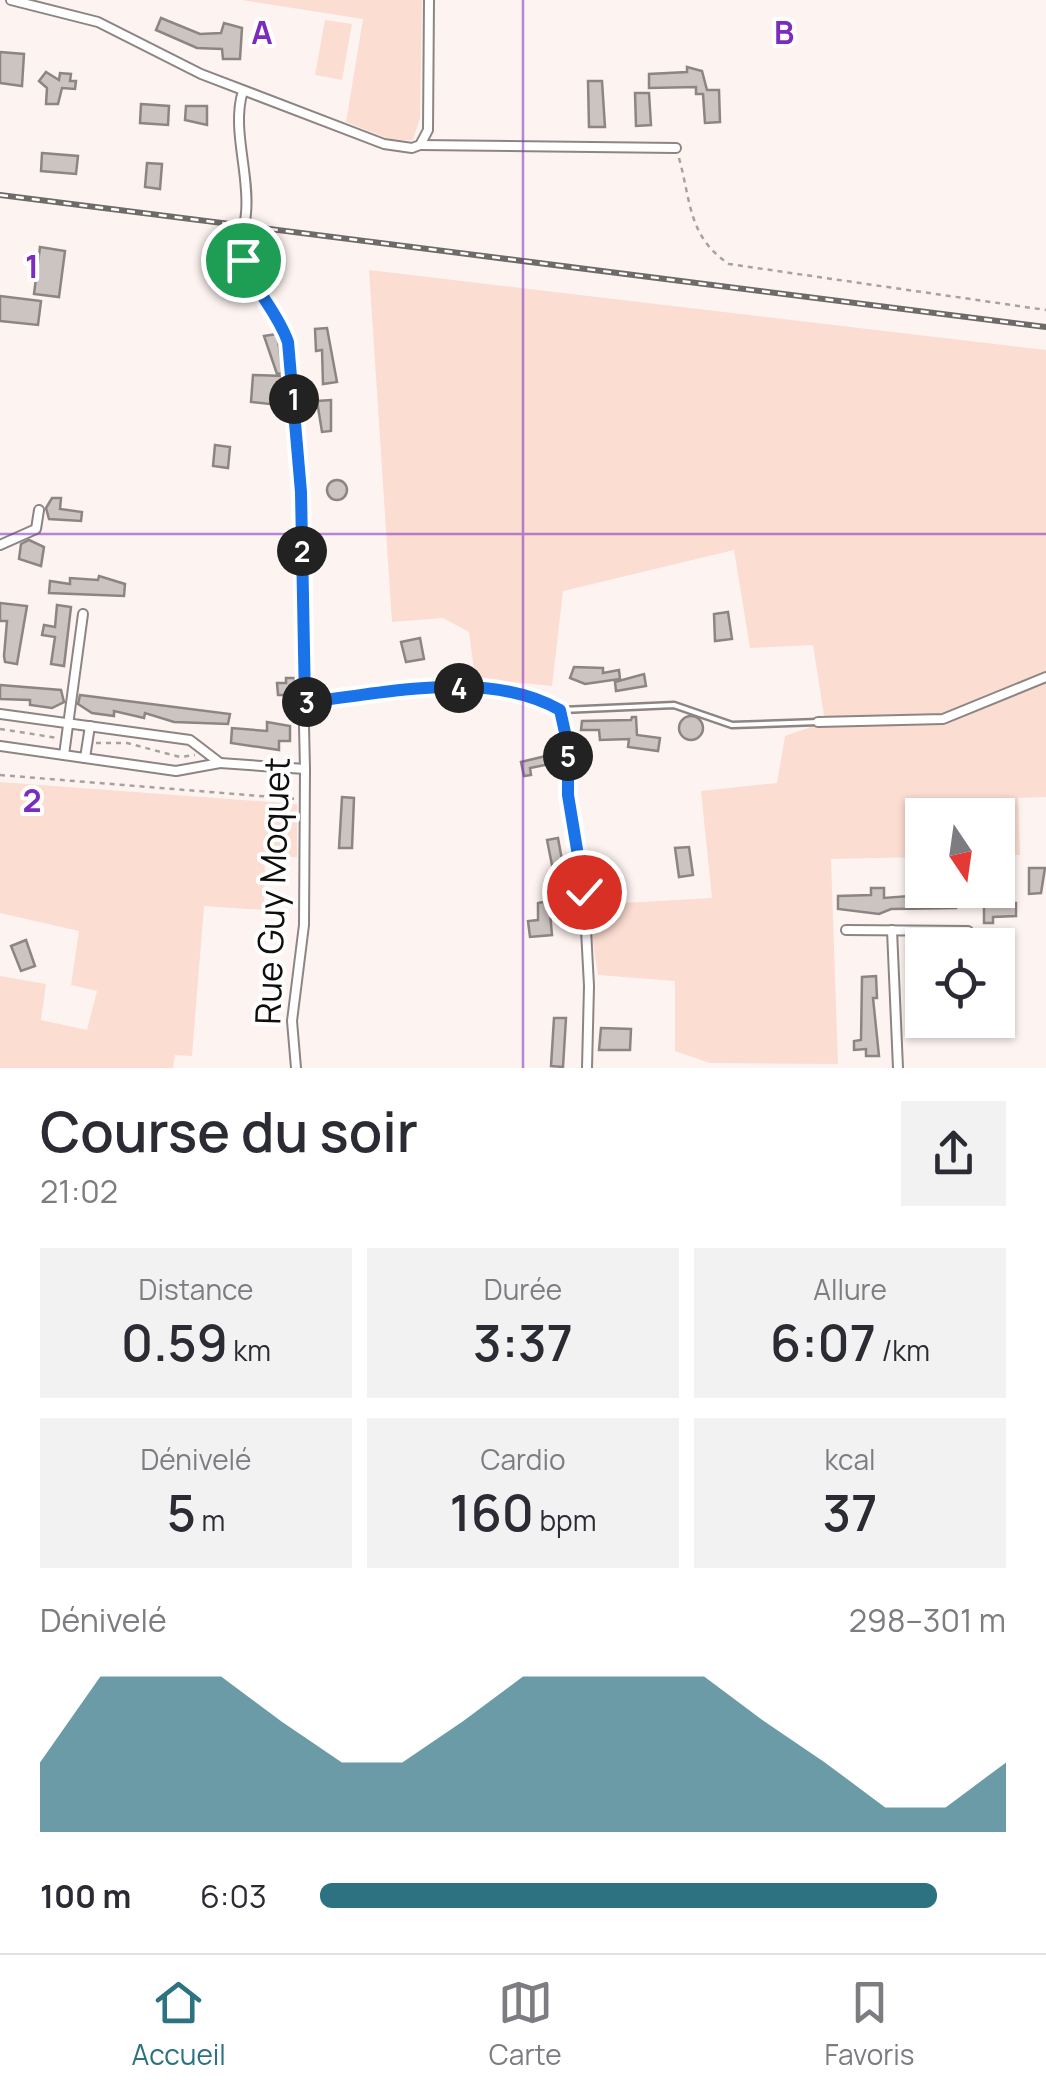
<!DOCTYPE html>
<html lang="fr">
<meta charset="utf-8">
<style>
body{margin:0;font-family:Manrope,sans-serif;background:#f2f2f3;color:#2b2b33;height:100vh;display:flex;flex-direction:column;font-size:38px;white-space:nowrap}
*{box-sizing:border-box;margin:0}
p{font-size:32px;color:#7c7c81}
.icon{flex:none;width:55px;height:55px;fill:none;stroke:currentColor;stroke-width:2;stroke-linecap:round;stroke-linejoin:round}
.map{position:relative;height:1068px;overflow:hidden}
.sheet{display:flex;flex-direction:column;background:#fff;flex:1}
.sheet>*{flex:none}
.needle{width:65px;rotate:167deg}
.tools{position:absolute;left:905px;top:798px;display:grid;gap:20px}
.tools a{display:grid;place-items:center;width:110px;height:110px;border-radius:0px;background:#fff;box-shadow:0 2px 8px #0004;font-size:50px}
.pin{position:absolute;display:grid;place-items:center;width:85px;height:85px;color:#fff;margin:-42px;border:5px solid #fff;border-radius:50%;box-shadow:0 2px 10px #0007}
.km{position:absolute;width:50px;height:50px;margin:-25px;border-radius:50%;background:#222;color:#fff;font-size:28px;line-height:50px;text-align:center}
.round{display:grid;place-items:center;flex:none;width:105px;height:105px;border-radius:0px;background:#f2f2f3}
.head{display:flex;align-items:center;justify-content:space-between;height:170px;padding:0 40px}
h1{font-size:55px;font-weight:600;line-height:75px}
.metrics{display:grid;grid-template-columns:repeat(3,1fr);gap:15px;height:170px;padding:10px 40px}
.metrics div{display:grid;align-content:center;border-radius:0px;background:#f2f2f3;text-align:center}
.metrics b{font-size:50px;font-weight:600}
.metrics small{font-size:28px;font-weight:400}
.metrics p{font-size:28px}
.chart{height:280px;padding:20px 40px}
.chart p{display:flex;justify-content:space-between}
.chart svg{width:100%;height:180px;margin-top:10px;fill:#2d7281;opacity:.7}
ul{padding:0 40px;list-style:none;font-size:32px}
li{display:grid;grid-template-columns:160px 120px 1fr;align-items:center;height:75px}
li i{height:25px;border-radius:12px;background:#2d7281}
.tabs{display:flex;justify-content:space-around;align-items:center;height:140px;border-top:2px solid #e1e1e2;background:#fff;font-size:28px;color:#7c7c81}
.tabs a{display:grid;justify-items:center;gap:5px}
.tabs .on{color:#2d7281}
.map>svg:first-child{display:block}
.green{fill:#fbddd2}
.building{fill:#ccc4c1;stroke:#8d8583;stroke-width:2.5}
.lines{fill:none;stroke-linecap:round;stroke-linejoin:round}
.service-casing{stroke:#8d8583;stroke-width:9}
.minor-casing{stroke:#8d8583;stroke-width:12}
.path{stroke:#a8a29f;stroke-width:2.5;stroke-dasharray:5 5;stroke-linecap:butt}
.service{stroke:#fff;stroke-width:4}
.minor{stroke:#fff;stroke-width:8}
.rail-casing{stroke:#6e6a68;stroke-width:6}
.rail{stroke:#fff;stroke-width:2.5;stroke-dasharray:8;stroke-linecap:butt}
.minor-bridge-casing{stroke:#8d8583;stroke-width:12;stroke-linecap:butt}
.minor-bridge{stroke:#fff;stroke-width:8}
.route-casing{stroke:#fff;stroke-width:20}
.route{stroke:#1a73e8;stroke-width:12}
.grid{fill:none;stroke:#7b2cbf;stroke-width:2.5;stroke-opacity:0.55}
.labels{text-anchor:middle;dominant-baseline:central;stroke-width:8;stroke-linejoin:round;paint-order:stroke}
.street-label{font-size:35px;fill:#100e0d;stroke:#fff}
.grid-label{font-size:32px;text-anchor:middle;font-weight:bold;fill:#7b2cbf;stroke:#fff;stroke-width:8;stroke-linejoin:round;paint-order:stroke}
</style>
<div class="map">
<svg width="1046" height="1068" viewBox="0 0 1046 1068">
<rect width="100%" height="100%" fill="#fdf4f1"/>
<g class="green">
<polygon points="242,0 422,0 420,118 413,140 394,141 346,122 363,19"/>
<polygon points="325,20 352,24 342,80 315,75"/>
<polygon points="369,270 1046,350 1046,797 1018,798 1020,855 998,855 998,815 922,815 922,857 831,859 838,1064 710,1063 675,1051 675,981 598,975 587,905 712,898 701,791 777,783 785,736 825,722 813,645 750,648 734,550 563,591 552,686 475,678 469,632 443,618 392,622"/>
<polygon points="0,782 297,804 297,857 265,857 264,910 204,906 192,1056 175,1055 173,1068 0,1068 0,976 46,984 41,1020 87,1030 97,991 71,985 79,931 0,913"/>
</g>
<g class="building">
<polygon points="161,18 200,34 221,33 224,23 242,28 240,59 223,59 222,49 197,48 156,30"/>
<polygon points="0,52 24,54 22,86 0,83"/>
<polygon points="687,67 702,71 707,90 719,90 720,122 705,123 703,94 696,94 696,87 649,88 649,74 687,72"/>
<polygon points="46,72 59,80 60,73 71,74 70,81 76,81 75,89 62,88 58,104 46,104 47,88 39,81"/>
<polygon points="588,81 602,81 605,127 589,127"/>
<polygon points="635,93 649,93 651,125 636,126"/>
<polygon points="141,104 169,106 168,125 140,123"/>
<polygon points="186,106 207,106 207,125 185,120"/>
<polygon points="42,153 78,156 76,174 41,171"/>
<polygon points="147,163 162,164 160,189 145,187"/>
<polygon points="40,247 65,251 59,297 34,294"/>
<polygon points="0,296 41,301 38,325 0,321"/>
<polygon points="327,328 337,382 323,384 322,350 316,351 315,329"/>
<polygon points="277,334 283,373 277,374 264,336"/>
<polygon points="253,375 284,376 286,399 270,404 251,402"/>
<polygon points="331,400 331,431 322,432 317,401"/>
<polygon points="215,445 230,447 228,468 213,466"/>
<circle cx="337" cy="490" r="10"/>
<polygon points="52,498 61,498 60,509 82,512 81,521 49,519 46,508"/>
<polygon points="29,540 44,547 41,566 19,559 21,544"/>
<polygon points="99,576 125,584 124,596 49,593 50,581 70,584 70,578 98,580"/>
<polygon points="0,603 27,606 17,664 5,662 4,656 7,621 0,621"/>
<polygon points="57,605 71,607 64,666 51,664 55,637 42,635 44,625 55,627"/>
<polygon points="728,612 732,639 715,641 714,614"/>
<polygon points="420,638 424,659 406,662 401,642"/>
<polygon points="574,667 603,668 603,673 619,670 620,679 585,684 570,678"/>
<polygon points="644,674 646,686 616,691 615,682"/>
<polygon points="286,678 295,678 296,704 284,704 285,695 278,695 277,683 286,683"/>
<polygon points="0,685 61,690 64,702 52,708 30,705 30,700 0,699"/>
<polygon points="80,695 230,714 228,724 174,722 145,713 144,718 114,711 114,716 92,713 78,704"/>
<circle cx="691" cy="728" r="12"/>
<polygon points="632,717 636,717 637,735 660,738 658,751 628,747 629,739 600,740 599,730 581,730 582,721 631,720"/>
<polygon points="267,722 290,726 290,741 279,741 279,750 231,743 232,728 267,731"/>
<polygon points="554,739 559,739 560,747 560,771 555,771 555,763 530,768 531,775 524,776 521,762 554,754"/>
<polygon points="342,797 354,798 352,848 339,848"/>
<polygon points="558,838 562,860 570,859 572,872 554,875 547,840"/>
<polygon points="689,847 693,875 679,877 675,848"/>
<polygon points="1029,868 1045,868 1041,893 1029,894"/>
<polygon points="871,888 884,888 884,898 987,890 987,896 1008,896 1008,903 1016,903 1016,916 993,917 993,923 984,923 984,903 956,904 956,908 891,909 879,914 838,909 838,896 871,895"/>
<polygon points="549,901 552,935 530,937 528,921 538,920 538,903"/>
<polygon points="26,940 35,966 21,971 11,946"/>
<polygon points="876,976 877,998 873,998 879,1056 866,1056 866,1049 854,1050 854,1041 861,1040 862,977"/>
<polygon points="913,978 922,978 922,1027 915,1028"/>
<polygon points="554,1018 566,1018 563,1067 551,1066"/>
<polygon points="601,1028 631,1029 630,1050 599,1050"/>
</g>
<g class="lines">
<defs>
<polyline id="service" points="562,710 674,705 732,725 818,722"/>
<g id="minor">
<polyline points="11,0 98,22 201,74 384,144 412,148 420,145 428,130 429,0"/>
<path d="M 243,91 C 231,128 250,174 246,213"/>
<polyline points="420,145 676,148"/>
<polyline points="242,249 255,291 281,322 287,342 297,423 305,769 304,925 292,1021 296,1068"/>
<polyline points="0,545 36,529 39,510"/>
<path d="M 305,702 C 387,693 484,667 560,710 L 568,746 L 567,795 L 584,892 L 589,986 L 587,1068"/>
<polyline points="0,714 190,740 220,763 176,771 0,746"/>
<polyline points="818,722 943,719 1046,677"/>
<polyline points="64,755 83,614"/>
<polyline points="85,758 90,726"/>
<polyline points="220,763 305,769"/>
<polyline points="846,930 968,931"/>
<polyline points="892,930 898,1068"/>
</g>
</defs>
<use href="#service" class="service-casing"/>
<use href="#minor" class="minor-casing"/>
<g class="path">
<path d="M 679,158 C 691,201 688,237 729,264 L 1046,310"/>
<polyline points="0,729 58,738"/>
<polyline points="96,743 127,743 180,757 195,755"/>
<polyline points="0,775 297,799"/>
</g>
<use href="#service" class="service"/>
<use href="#minor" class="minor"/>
<defs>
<polyline id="rail" points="0,195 1046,327"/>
</defs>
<use href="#rail" class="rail-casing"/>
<use href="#rail" class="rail"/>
<defs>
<polyline id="minor-bridge" points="242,249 246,213"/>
</defs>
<use href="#minor-bridge" class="minor-bridge-casing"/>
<use href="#minor-bridge" class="minor-bridge"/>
</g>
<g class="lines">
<defs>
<path id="route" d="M 243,260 C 256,293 277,311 288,342 L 301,492 L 305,702 C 387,694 484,668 560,710 L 568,746 L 568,795 L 584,892"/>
</defs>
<use href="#route" class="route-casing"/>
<use href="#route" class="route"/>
</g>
<path class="grid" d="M 523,0 L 523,1068M 0,534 L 1046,534"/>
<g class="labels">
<g class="street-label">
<text transform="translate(272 891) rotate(-88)">Rue Guy Moquet</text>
</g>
</g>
<g class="grid-label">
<text x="262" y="44">A</text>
<text x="784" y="44">B</text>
<text x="32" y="278">1</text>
<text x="32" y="812">2</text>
</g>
</svg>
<div class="tools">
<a><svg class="needle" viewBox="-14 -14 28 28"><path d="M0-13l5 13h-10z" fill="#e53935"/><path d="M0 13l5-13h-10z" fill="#7c7c81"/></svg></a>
<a><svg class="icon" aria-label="locate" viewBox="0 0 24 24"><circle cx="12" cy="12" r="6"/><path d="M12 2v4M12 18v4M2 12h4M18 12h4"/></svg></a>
</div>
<div class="pin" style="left:243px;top:260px;background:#1e9e55"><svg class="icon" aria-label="arrive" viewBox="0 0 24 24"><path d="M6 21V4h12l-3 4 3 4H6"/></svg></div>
<div class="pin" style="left:584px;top:892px;background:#d93025"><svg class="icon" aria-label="check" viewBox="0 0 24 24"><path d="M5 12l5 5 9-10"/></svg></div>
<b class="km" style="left:294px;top:399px">1</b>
<b class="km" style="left:302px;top:551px">2</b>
<b class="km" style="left:307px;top:702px">3</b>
<b class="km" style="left:459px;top:688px">4</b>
<b class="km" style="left:568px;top:756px">5</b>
</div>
<section class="sheet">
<div class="head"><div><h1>Course du soir</h1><p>21:02</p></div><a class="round"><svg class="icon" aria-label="share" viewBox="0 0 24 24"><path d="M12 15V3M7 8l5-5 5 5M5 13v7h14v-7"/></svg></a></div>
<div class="metrics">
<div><p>Distance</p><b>0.59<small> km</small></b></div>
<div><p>Durée</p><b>3:37</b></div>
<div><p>Allure</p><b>6:07<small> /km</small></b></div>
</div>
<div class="metrics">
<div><p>Dénivelé</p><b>5<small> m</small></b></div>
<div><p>Cardio</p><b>160<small> bpm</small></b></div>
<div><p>kcal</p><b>37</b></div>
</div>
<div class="chart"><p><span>Dénivelé</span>298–301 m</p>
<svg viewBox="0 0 160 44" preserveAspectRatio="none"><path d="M0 44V27L10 6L20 6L30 6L40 17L50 27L60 27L70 17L80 6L90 6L100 6L110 6L120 17L130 27L140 38L150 38L160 27V44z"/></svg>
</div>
<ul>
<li><b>100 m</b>6:03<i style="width:90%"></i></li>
</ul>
</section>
<nav class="tabs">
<a class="on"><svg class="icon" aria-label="home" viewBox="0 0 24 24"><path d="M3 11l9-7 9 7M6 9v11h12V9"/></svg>Accueil</a>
<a><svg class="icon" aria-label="map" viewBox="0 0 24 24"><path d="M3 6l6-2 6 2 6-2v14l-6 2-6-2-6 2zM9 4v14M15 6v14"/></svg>Carte</a>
<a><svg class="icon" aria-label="saved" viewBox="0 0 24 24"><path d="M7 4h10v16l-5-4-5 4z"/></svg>Favoris</a>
</nav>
